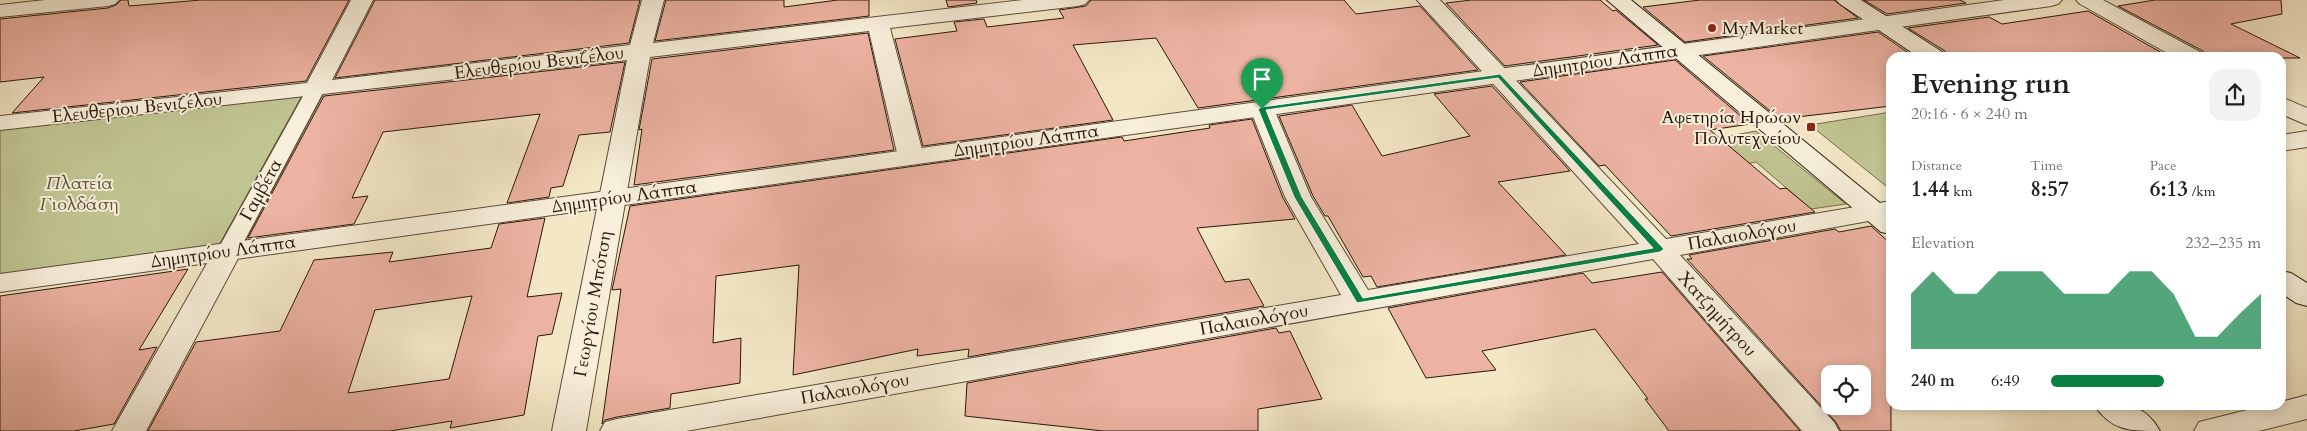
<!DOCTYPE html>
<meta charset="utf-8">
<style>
body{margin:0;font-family:Cardo,serif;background:#f2f2f2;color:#202124;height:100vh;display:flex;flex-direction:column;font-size:19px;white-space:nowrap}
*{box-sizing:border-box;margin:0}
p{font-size:16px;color:#757577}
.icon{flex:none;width:28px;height:28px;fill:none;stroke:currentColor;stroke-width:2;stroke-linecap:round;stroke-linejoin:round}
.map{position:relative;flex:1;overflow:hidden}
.sheet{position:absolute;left:1886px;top:52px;width:400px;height:358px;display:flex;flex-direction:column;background:#fff;border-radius:15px;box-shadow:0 2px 12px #0003}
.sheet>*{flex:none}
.tools{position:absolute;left:1821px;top:365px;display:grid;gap:10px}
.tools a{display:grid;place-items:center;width:50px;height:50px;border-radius:10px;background:#fff;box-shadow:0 2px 12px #0003;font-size:25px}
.pin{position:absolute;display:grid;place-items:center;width:42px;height:42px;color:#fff;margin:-51px -21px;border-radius:50% 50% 50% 0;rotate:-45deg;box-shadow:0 0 5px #0007}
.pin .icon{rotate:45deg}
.round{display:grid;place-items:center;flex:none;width:52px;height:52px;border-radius:15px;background:#f2f2f2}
.summary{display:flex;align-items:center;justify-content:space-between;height:85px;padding:0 25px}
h1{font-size:28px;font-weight:700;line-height:38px}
.stats{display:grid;grid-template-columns:repeat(3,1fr);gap:8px;height:85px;padding:5px 25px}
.stats div{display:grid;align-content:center}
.stats b{font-size:21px;font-weight:700}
.stats small{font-size:14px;font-weight:400}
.stats p{font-size:14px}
.chart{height:140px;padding:10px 25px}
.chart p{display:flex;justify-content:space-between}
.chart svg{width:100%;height:90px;margin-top:5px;fill:#0b8043;opacity:.7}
ul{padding:0 25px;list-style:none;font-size:16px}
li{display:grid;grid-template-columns:80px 60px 1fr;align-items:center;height:38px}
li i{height:12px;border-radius:6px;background:#0b8043}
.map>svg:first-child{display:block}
.green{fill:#c0c491;stroke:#756e4e}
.building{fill:#ecb2a2;stroke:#2a170a;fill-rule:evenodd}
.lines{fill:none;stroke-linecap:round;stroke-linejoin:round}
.pedestrian-casing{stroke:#5c4b39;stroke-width:3}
.minor-casing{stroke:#5c4b39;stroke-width:2}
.tertiary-casing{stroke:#5c4b39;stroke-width:2}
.secondary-casing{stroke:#2a170a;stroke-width:2}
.pedestrian{fill:#f7efda;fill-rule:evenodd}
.minor{fill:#f7efda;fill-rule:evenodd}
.tertiary{fill:#f7efda;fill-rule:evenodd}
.secondary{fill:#f7efda;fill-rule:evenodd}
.route{fill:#0b8043;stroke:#fff;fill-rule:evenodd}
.poi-dot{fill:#8f2418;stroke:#f7efda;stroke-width:2}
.labels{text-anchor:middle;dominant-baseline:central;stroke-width:4;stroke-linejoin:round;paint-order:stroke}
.poi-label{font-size:18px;fill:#2a170a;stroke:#f7efda;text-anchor:start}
.street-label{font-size:18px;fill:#2a170a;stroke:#f7efda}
.park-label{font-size:18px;font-style:italic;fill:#5e5439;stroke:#f7efda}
</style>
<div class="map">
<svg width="2307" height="431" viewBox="0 0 2307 431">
<rect width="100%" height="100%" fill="#f3e7c6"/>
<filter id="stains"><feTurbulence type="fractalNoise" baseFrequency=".004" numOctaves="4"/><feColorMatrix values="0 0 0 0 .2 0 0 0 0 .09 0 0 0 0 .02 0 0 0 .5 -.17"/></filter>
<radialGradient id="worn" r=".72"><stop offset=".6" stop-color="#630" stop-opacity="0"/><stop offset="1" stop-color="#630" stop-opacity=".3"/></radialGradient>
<g class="green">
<polygon points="307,93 221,249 0,278 0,127"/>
<polygon points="1891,112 1891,190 1810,125"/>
<polygon points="1756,131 1846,204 1811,209 1756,162 1732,167 1702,141"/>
</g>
<g class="building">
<polygon points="121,0 128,0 129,6 201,0 349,0 306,81 12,113 44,77 0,82 0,19 108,8 116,5"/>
<polygon points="375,0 640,0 629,43 335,78"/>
<polygon points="666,0 784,0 784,7 838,0 869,0 869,16 655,41"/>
<polygon points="946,0 976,0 977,3 948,7"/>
<polygon points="1091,0 1344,0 1356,14 1420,6 1478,70 1198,108 1156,38 1073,45 1113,120 923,146 895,39 957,31 954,22 984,19 987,27 1064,18 1059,10 1086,6"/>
<polygon points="1471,0 1600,0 1613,11 1616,10 1658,45 1505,66 1446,3"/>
<polygon points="1700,0 1834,0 1858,18 1685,42 1643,7"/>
<polygon points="1864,0 1960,0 1966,3 1887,14"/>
<polygon points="2155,0 2281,0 2282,14 2231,24 2300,58 2207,58 2203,51 2118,6"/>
<polygon points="2088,11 2171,58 1949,58 1945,51 1908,28 1989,17 2002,24"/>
<polygon points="1878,32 1916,58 1891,58 1891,106 1780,119 1703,56"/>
<polygon points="868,33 894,150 634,185 642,129 639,130 652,59"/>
<polygon points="1675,60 1750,124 1710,130 1780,189 1786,188 1815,212 1671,236 1605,165 1599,166 1520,82"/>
<polygon points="625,62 610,132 579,135 563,186 551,188 549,197 507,203 540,114 383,132 352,198 368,196 354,224 248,238 324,96"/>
<polygon points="1492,86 1570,171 1498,182 1566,255 1377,287 1371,276 1363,277 1328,216 1325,216 1313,196 1279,116 1352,105 1382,156 1470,136 1434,94"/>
<polygon points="1252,119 1283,198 1295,219 1197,228 1225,282 1249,279 1264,306 968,357 969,349 917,356 918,349 793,375 799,265 716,276 713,343 741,338 740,383 671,394 670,408 617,417 605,420 602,424 621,289 612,290 630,206 1122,137 1124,141 1210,128 1209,125"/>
<path d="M 545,218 L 527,297 L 562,293 L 552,334 L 538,336 L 524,415 L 450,428 L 452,421 L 390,431 L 148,431 L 196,342 L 280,331 L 314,260 L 393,252 L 389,262 L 491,248 L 499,224 ZM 472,296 L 449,379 L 348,393 L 375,310 Z"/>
<path d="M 1871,226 L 1891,244 L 1891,431 L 1841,431 L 1835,421 L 1687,259 L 1692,259 L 1689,255 L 1835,229 L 1839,232 ZM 1830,374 L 1862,374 L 1862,406 L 1830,406 Z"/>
<polygon points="188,269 139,350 157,347 114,424 74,431 0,431 0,296"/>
<polygon points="1662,272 1800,431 1669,431 1645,399 1648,399 1595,329 1482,351 1496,370 1426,378 1388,308 1583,273 1592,283"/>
<polygon points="1276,328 1279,333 1290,331 1322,399 1258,409 1258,431 1103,431 965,416 967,383"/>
</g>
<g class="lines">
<defs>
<polygon id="pedestrian" points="316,83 323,85 325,89 239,251 236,256 228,258 220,256 217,251 307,89 309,85"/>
<g id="minor">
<polygon points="45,0 119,0 115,4 108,6 0,17 0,5"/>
<polygon points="351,0 373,0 332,80 630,45 642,0 664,0 653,43 1023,0 1089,0 1085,4 1078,6 890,28 924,157 920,162 911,165 902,162 898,157 869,31 650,57 586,431 552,431 627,60 0,130 0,116 307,83"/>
<polygon points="1417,0 1440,0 1666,239 1891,201 1891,217 1680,255 1834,422 1839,431 1802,431 1653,259 686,431 600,431 605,422 617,419 1341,295 1285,197 1250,109 1253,104 1262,102 1271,104 1274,109 1311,197 1368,290 1639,244"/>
<polygon points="2076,0 2103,0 2202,53 2205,58 2176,58 2080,4"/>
<polygon points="2281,97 2307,108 2307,125 2281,114"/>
<polygon points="2307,131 2307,147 2281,151 2281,135"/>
<polygon points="228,242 238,245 242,251 146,431 112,431 214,251 218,245"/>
<polygon points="2307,395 2307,419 2259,431 2194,431 2199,422 2267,405 2281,405 2281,402"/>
</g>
<polygon id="tertiary" points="2004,0 2062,0 2058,4 2051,6 0,292 0,274"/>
<g id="secondary">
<polygon points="1607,0 1631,0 1891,212 1891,234 1881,232"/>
<polygon points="1836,0 1861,0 1944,53 1947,58 1920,58 1840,4"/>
<polygon points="2281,271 2291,273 2307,283 2307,306 2296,303 2281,293"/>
<path d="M 2094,405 C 2124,405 2143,401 2160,431 C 2129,431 2112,431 2094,405 Z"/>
</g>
</defs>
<use href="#pedestrian" class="pedestrian-casing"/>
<use href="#minor" class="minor-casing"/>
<use href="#tertiary" class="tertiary-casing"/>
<use href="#secondary" class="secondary-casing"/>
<use href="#pedestrian" class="pedestrian"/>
<use href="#minor" class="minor"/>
<use href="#tertiary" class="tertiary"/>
<use href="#secondary" class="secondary"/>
</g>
<path class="route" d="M 1500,74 L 1664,249 L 1660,252 L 1357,303 L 1294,197 L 1258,109 L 1262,107 ZM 1498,78 L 1653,248 L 1363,298 L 1302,197 L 1266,110 Z"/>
<g class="poi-dot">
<circle cx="1712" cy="28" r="5"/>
<rect x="1806" y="122" width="10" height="10" rx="2.5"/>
</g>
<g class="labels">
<g class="poi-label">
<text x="1722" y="28">MyMarket</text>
<text x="1801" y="117" text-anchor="end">Αφετηρία Ηρώων<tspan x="1801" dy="21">Πολυτεχνείου</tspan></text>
</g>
<g class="street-label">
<text transform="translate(1605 61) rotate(-8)">Δημητρίου Λάππα</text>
<text transform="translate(539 63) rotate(-7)">Ελευθερίου Βενιζέλου</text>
<text transform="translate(137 108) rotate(-6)">Ελευθερίου Βενιζέλου</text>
<text transform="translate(1026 141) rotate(-8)">Δημητρίου Λάππα</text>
<text transform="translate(261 190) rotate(-61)">Γαμβέτα</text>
<text transform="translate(624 197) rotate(-8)">Δημητρίου Λάππα</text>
<text transform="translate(1742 235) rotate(-10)">Παλαιολόγου</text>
<text transform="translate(223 252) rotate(-8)">Δημητρίου Λάππα</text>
<text transform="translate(593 304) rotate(-80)">Γεωργίου Μπότση</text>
<text transform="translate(1717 314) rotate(48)">Χατζημήτρου</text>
<text transform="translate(1254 320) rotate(-10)">Παλαιολόγου</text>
<text transform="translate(855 389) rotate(-10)">Παλαιολόγου</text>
</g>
<g class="park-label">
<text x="79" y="183">Πλατεία<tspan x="79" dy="21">Γιολδάση</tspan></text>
</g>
</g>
<rect width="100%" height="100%" filter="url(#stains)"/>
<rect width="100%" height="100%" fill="url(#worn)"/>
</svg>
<div class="tools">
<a><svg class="icon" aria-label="locate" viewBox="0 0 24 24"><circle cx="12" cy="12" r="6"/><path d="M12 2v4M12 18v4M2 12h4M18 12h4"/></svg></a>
</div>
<div class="pin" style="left:1262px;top:109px;background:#1e9e55"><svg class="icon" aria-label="arrive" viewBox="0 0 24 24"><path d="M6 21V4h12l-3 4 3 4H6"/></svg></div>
<section class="sheet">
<div class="summary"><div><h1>Evening run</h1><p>20:16 · 6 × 240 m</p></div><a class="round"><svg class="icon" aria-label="share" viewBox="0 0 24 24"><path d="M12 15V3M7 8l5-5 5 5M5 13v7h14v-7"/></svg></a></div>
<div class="stats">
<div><p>Distance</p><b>1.44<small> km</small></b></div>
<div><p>Time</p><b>8:57</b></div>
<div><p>Pace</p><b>6:13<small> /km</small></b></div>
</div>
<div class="chart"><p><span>Elevation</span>232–235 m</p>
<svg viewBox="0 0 160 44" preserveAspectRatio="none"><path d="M0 44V17L10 6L20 17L30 17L40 6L50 6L60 6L70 17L80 17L90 17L100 6L110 6L120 17L130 38L140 38L150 27L160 17V44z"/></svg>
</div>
<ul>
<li><b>240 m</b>6:49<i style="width:54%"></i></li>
</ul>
</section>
</div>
